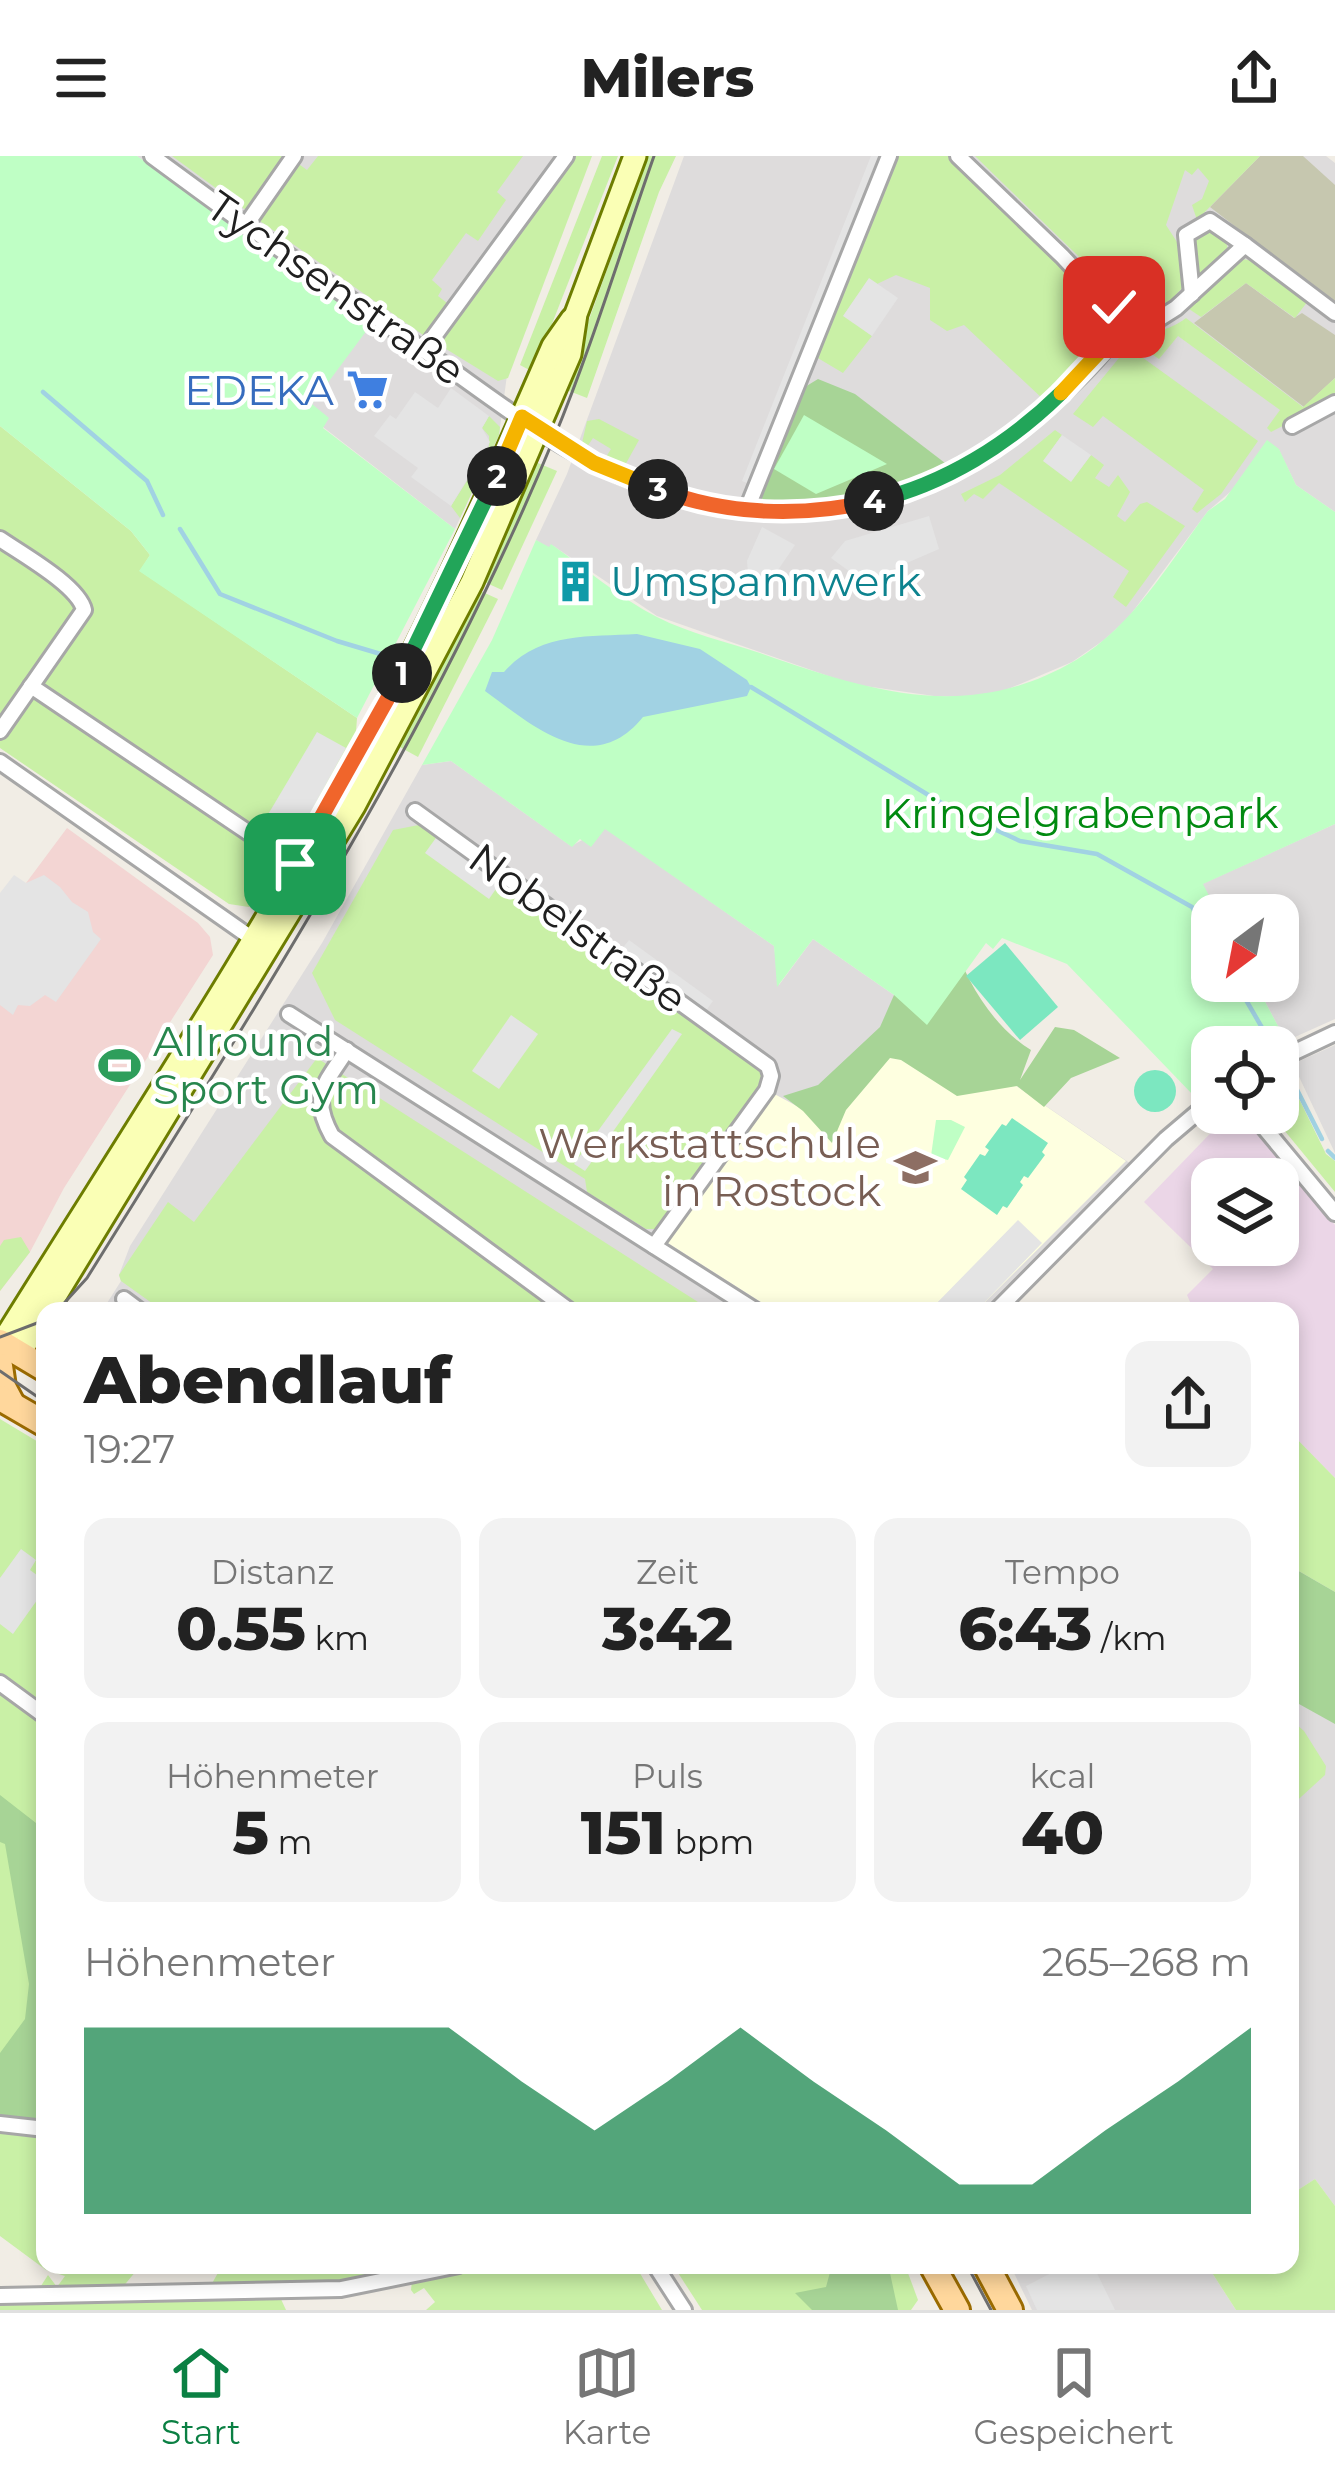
<!DOCTYPE html>
<html lang="de">
<meta charset="utf-8">
<style>
body{margin:0;font-family:Montserrat,sans-serif;background:#f2f2f2;color:#222;height:100vh;display:flex;flex-direction:column;font-size:45px;white-space:nowrap}
*{box-sizing:border-box;margin:0}
p{font-size:39px;color:#767676}
.icon{flex:none;width:66px;height:66px;fill:none;stroke:currentColor;stroke-width:2;stroke-linecap:round;stroke-linejoin:round}
.map{position:relative;flex:1;overflow:hidden}
.drawer{position:absolute;left:36px;top:1146px;width:1263px;height:972px;display:flex;flex-direction:column;background:#fff;border-radius:24px;box-shadow:0 6px 18px #0003}
.drawer>*{flex:none}
.needle{width:78px;rotate:212deg}
.tools{position:absolute;left:1191px;top:738px;display:grid;gap:24px}
.tools a{display:grid;place-items:center;width:108px;height:108px;border-radius:24px;background:#fff;box-shadow:0 6px 18px #0003;font-size:60px}
.pin{position:absolute;display:grid;place-items:center;width:102px;height:102px;color:#fff;margin:-51px;border-radius:24px;box-shadow:0 6px 18px #0006}
.km{position:absolute;width:60px;height:60px;margin:-30px;border-radius:50%;background:#222;color:#fff;font-size:33px;line-height:60px;text-align:center}
.round{display:grid;place-items:center;flex:none;width:126px;height:126px;border-radius:24px;background:#f2f2f2}
.headline{display:flex;align-items:center;justify-content:space-between;height:204px;padding:0 48px}
h1{font-size:66px;font-weight:800;line-height:90px}
.figures{display:grid;grid-template-columns:repeat(3,1fr);gap:18px;height:204px;padding:12px 48px}
.figures div{display:grid;align-content:center;border-radius:24px;background:#f2f2f2;text-align:center}
.figures b{font-size:60px;font-weight:800}
.figures small{font-size:33px;font-weight:400}
.figures p{font-size:33px}
.chart{height:336px;padding:24px 48px}
.chart p{display:flex;justify-content:space-between}
.chart svg{width:100%;height:216px;margin-top:12px;fill:#0b8043;opacity:.7}
header{display:flex;justify-content:space-between;align-items:center;height:156px;padding:0 48px;background:#fff;font-size:54px;font-weight:800}
.menu{display:flex;justify-content:space-around;align-items:center;height:168px;border-top:3px solid #e0e0e0;background:#fff;font-size:33px;color:#767676}
.menu a{display:grid;justify-items:center;gap:6px}
.menu .current{color:#0b8043}
.map>svg:first-child{display:block}
.residential{fill:#dedcdc}
.commercial{fill:#f3d5d3}
.industrial{fill:#ebd6e7;fill-rule:evenodd}
.education{fill:#feffe0}
.construction{fill:#c6c7af}
.grass{fill:#c9f0a6}
.forest{fill:#a7d496}
.park{fill:#bfffc5}
.pitch{fill:#7ce7c0}
.parking{fill:#e4e4e4}
.water{fill:#a1d2e3}
.lines{fill:none;stroke-linecap:round;stroke-linejoin:round}
.stream{stroke:#a1d2e3;stroke-width:4.5}
.minor-casing{stroke:#a7a7a7;stroke-width:20}
.secondary-casing{stroke:#6d7d00;stroke-width:27}
.primary-casing{stroke:#9b6b00;stroke-width:30}
.minor{stroke:#fff;stroke-width:14}
.secondary{stroke:#faffb5;stroke-width:21}
.primary{stroke:#ffd79c;stroke-width:24}
.tram{stroke:#6e6e6e;stroke-width:3}
.split-1-casing{stroke:#fff;stroke-width:24}
.split-2-casing{stroke:#fff;stroke-width:24}
.split-3-casing{stroke:#fff;stroke-width:24}
.split-4-casing{stroke:#fff;stroke-width:24}
.split-5-casing{stroke:#fff;stroke-width:24}
.split-6-casing{stroke:#fff;stroke-width:24}
.split-1{stroke:#f0652b;stroke-width:15}
.split-2{stroke:#22a559;stroke-width:15}
.split-3{stroke:#f5b400;stroke-width:15}
.split-4{stroke:#f0652b;stroke-width:15}
.split-5{stroke:#22a559;stroke-width:15}
.split-6{stroke:#f5b400;stroke-width:15}
.labels{text-anchor:middle;dominant-baseline:central;stroke-width:9;stroke-linejoin:round;paint-order:stroke}
.street-label{font-size:42px;fill:#202020;stroke:#fff}
.shop-label{font-size:42px;fill:#366cbe;stroke:#fff;text-anchor:end}
.culture-label{font-size:42px;fill:#0d838f;stroke:#fff;text-anchor:start}
.park-label{font-size:42px;fill:#018a10;stroke:#fff}
.leisure-label{font-size:42px;fill:#27864d;stroke:#fff;text-anchor:start}
.education-label{font-size:42px;fill:#785e54;stroke:#fff;text-anchor:end}
</style>
<header><svg class="icon" aria-label="menu" viewBox="0 0 24 24"><path d="M4 6h16M4 12h16M4 18h16"/></svg>Milers<svg class="icon" aria-label="share" viewBox="0 0 24 24"><path d="M12 15V3M7 8l5-5 5 5M5 13v7h14v-7"/></svg></header>
<div class="map">
<svg width="1335" height="2154" viewBox="0 0 1335 2154">
<rect width="100%" height="100%" fill="#f1ede5"/>
<g class="residential">
<polygon points="137,0 589,0 507,219 499,279 455,373 323,271 311,248 369,170"/>
<polygon points="684,0 1326,0 1335,7 1335,356 1296,329 1279,294 1208,355 1128,462 1104,484 1072,506 1001,536 966,541 934,540 851,528 657,460 552,389 549,392 536,384 567,318"/>
<polygon points="451,605 571,690 605,672 774,790 779,829 813,783 894,839 927,869 1137,1012 996,1155 102,1155 121,1125 119,1119 130,1090 322,787 422,609"/>
<polygon points="1335,668 1335,863 1286,885 1254,825 1278,825 1278,759 1219,759 1202,728"/>
<polygon points="1335,889 1335,997 1293,908"/>
<polygon points="1290,1410 1335,1436 1335,2050 1315,2023 1290,2039"/>
<polygon points="1010,2109 1207,2109 1236,2154 1032,2154"/>
</g>
<polygon class="commercial" points="67,672 198,767 210,781 213,799 64,1032 30,1096 0,1135 0,762"/>
<path class="industrial" d="M 1230,957 L 1242,957 L 1335,1069 L 1335,1322 L 1290,1276 L 1290,1155 L 1194,1155 L 1187,1139 L 1213,1113 L 1144,1046 ZM 1212,1023 L 1278,1023 L 1278,1089 L 1212,1089 Z"/>
<polygon class="education" points="927,869 1126,1005 976,1155 775,1155 660,1082 767,934 804,954"/>
<g class="construction">
<polygon points="1260,0 1303,0 1335,29 1335,148 1210,51"/>
<polygon points="1246,127 1294,162 1302,157 1335,179 1335,222 1304,251 1194,167"/>
</g>
<g class="grass">
<polygon points="172,0 281,0 287,4 250,57"/>
<polygon points="318,0 523,0 497,36 506,44 478,85 466,77 432,124 442,133 438,140 451,150 426,181 257,63 296,6 307,14"/>
<polygon points="576,0 592,0 508,222 498,225 438,188 438,179"/>
<polygon points="602,0 618,0 533,216 520,209"/>
<polygon points="648,0 676,0 659,36 587,242 564,233"/>
<polygon points="894,0 948,0 1119,164 1044,244 964,169 947,175 930,164 930,132 896,119 877,128 869,123 844,159 872,180 843,217 811,198"/>
<polygon points="975,0 1260,0 1197,64 1192,49 1202,43 1209,25 1198,12 1192,19 1185,14 1166,69 1177,86 1183,131 1162,154 1138,158"/>
<path d="M 1206,73 C 1219,74 1226,81 1228,94 L 1223,103 L 1198,125 L 1193,82 Z"/>
<polygon points="1242,103 1254,105 1308,145 1295,162 1246,127 1201,161 1189,153"/>
<path d="M 1186,162 L 1303,251 L 1335,222 L 1335,243 L 1271,276 L 1267,272 L 1280,254 L 1178,180 L 1159,203 L 1133,185 C 1151,175 1168,176 1186,162 Z"/>
<polygon points="1128,191 1258,285 1221,338 1197,357 1192,353 1204,334 1103,260 1093,271 1073,258"/>
<polygon points="489,260 500,271 499,279 460,362 451,350 489,290 489,280 482,272"/>
<polygon points="599,263 639,284 624,311 606,301 611,293 593,282 587,291 582,287 587,265"/>
<path d="M 0,270 L 131,375 L 150,399 L 140,415 L 357,562 L 356,576 C 333,618 284,728 249,751 L 229,748 L 0,592 Z"/>
<polygon points="1055,274 1062,279 1044,305 1071,325 1091,299 1104,309 1095,322 1109,331 1118,319 1130,336 1117,360 1125,366 1140,348 1147,346 1185,370 1126,451 1113,441 1129,415 999,327 983,343 974,338 965,346 961,338 1000,319"/>
<polygon points="533,305 557,315 502,434 480,424"/>
<polygon points="476,433 498,443 418,601 396,589"/>
<polygon points="424,668 759,911 764,927 657,1073 646,1073 587,1036 585,1023 335,864 312,817 393,674"/>
<polygon points="317,902 712,1155 163,1155 121,1125 119,1119 168,1046 194,1066"/>
<polygon points="1285,914 1326,998 1335,1005 1335,1036 1270,957 1278,957 1278,918"/>
<polygon points="21,1081 30,1096 0,1135 0,1090 4,1084"/>
<polygon points="0,1263 45,1290 45,2109 141,2109 122,2132 39,2133 48,2119 57,2131 65,2120 46,2114 0,2080"/>
<polygon points="1290,1276 1335,1322 1335,1436 1290,1410"/>
<polygon points="1290,1563 1304,1575 1326,1610 1325,1619 1290,1651 1290,1609 1296,1603 1290,1595"/>
<polygon points="1315,2023 1335,2050 1335,2154 1236,2154 1207,2109 1290,2109 1290,2039"/>
<polygon points="211,2109 446,2109 367,2125 210,2131 219,2115"/>
<polygon points="474,2109 635,2109 662,2154 426,2154 435,2146 424,2132 414,2138 411,2134 412,2125"/>
<polygon points="673,2109 905,2109 918,2144 911,2154 702,2154"/>
<polygon points="280,2141 286,2154 0,2154 0,2148"/>
</g>
<g class="forest">
<path d="M 818,223 L 855,238 L 945,307 L 941,316 C 877,342 821,352 753,347 L 800,234 Z"/>
<path d="M 953,784 C 966,825 993,871 1031,894 L 1020,924 L 1055,871 L 1074,874 L 1120,902 L 1071,922 L 1044,951 L 1017,930 L 957,940 L 901,904 L 890,902 L 846,954 L 832,987 L 803,955 L 783,940 L 818,929 L 880,871 L 894,839 Z"/>
<polygon points="1290,1410 1335,1436 1335,1568 1290,1543"/>
<polygon points="0,1639 45,1674 45,1965 0,1959 0,1897 25,1863 29,1828 5,1688 0,1686"/>
<polygon points="832,2109 910,2109 912,2113 892,2113 890,2117 898,2154 812,2154 795,2137 826,2131"/>
</g>
<g class="park">
<polygon points="0,0 137,0 370,170 312,248 329,262 323,272 455,373 357,562 139,415 150,399 131,375 0,270"/>
<polygon points="804,259 887,308 816,338 774,313"/>
<path d="M 1267,284 L 1279,293 L 1296,329 L 1335,356 L 1335,668 L 1203,728 L 1219,759 L 1212,759 L 1212,825 L 1254,825 L 1286,885 L 1275,891 L 1212,891 L 1212,927 L 1194,940 L 1067,808 L 1002,782 L 993,793 L 986,787 L 927,869 L 894,839 L 813,783 L 777,831 L 774,790 L 605,673 L 591,691 L 580,683 L 572,691 L 451,605 L 422,609 L 492,484 L 536,384 L 549,391 L 551,388 C 585,412 620,442 657,461 C 688,477 727,486 760,497 C 870,535 968,568 1076,504 C 1133,470 1169,407 1208,355 L 1225,343 Z"/>
<polygon points="936,964 951,964 965,971 948,1004 931,1000"/>
</g>
<g class="pitch">
<polygon points="1005,787 1058,851 1020,884 966,820"/>
<circle cx="1155" cy="935" r="21"/>
<polygon points="1012,962 1048,987 1042,996 1045,999 1028,1022 1024,1020 1020,1026 1023,1029 1007,1052 1003,1050 997,1059 961,1033 967,1024 964,1021 980,998 985,1000 989,994 985,991 1002,968 1006,970"/>
</g>
<g class="parking">
<polygon points="871,0 883,0 752,329 742,325"/>
<polygon points="869,122 898,142 872,180 843,160"/>
<polygon points="451,232 489,260 482,272 490,286 451,350 411,321 418,312 374,280 390,259 396,263 415,236 438,252"/>
<polygon points="1062,279 1091,299 1071,326 1043,305"/>
<polygon points="929,360 939,393 886,416 872,432 831,402 845,385"/>
<polygon points="762,371 795,389 767,430 748,417 747,405"/>
<polygon points="317,576 346,592 289,695 257,677"/>
<polygon points="438,679 502,724 489,743 425,697"/>
<polygon points="14,719 26,727 44,719 60,731 72,746 88,756 93,776 101,783 56,846 45,839 30,850 18,849 13,859 0,849 0,737"/>
<polygon points="629,784 713,845 705,856 621,794"/>
<polygon points="511,859 538,878 499,933 472,915"/>
<polygon points="672,873 682,878 600,994 585,1015 574,1008"/>
<polygon points="1018,1064 1042,1087 976,1155 929,1155"/>
<polygon points="21,1393 36,1404 30,1414 45,1425 45,1433 13,1478 0,1468 0,1422"/>
<polygon points="1067,2109 1093,2109 1115,2154 1037,2154 1026,2130"/>
</g>
<path class="water" d="M 637,478 L 700,493 L 747,524 L 751,531 L 747,540 L 643,561 C 592,624 532,569 485,535 L 492,516 L 504,516 C 539,476 588,481 637,478 Z"/>
<g class="lines">
<g class="stream">
<polyline points="43,236 147,325 163,359"/>
<polyline points="180,373 220,438 337,485 394,502"/>
<polyline points="751,531 953,654 1020,685 1097,698 1192,751 1212,786"/>
<polyline points="1235,825 1268,882"/>
<polyline points="1288,916 1322,983"/>
<polyline points="1328,995 1335,1002"/>
</g>
<defs>
<g id="minor">
<path d="M 152,0 C 240,65 329,129 419,191 C 476,230 533,276 594,307 C 716,369 850,373 971,307 C 1015,283 1101,210 1124,166 L 1062,100 L 958,0"/>
<polyline points="246,69 294,0"/>
<polyline points="1192,138 1186,79 1210,65 1245,89"/>
<polyline points="1124,166 1154,166 1176,152 1245,89 1335,157"/>
<polyline points="424,194 566,0"/>
<polyline points="1292,270 1335,247"/>
<polyline points="747,353 889,0"/>
<path d="M 0,383 C 22,398 79,430 84,454 L 0,575"/>
<polyline points="31,530 295,708"/>
<polyline points="0,606 260,788"/>
<polyline points="415,655 768,910 771,920 767,934 654,1090"/>
<polyline points="289,858 756,1155"/>
<path d="M 347,894 C 324,929 310,940 332,980 L 570,1155"/>
<polyline points="1278,904 1335,877"/>
<polyline points="1252,957 1335,1057"/>
<polyline points="124,1143 140,1155"/>
<polyline points="996,1155 1166,983 1212,944"/>
<polyline points="0,1527 45,1560"/>
<polyline points="0,1968 45,1973"/>
<polyline points="655,2109 684,2154"/>
<polyline points="0,2140 341,2133 459,2109"/>
</g>
<g id="secondary">
<polyline points="46,1155 354,650 472,426 570,198 576,158 635,0"/>
<path d="M 2,1187 C 127,986 259,787 371,578 C 439,452 496,321 553,190 L 572,163"/>
<polyline points="20,1197 45,1156"/>
</g>
<g id="primary">
<polyline points="0,1186 45,1213"/>
<polyline points="0,1210 3,1231 11,1246"/>
<polyline points="0,1242 45,1268"/>
<polyline points="932,2109 957,2154"/>
<polyline points="986,2109 1010,2154"/>
</g>
</defs>
<use href="#minor" class="minor-casing"/>
<use href="#secondary" class="secondary-casing"/>
<use href="#primary" class="primary-casing"/>
<use href="#minor" class="minor"/>
<use href="#secondary" class="secondary"/>
<use href="#primary" class="primary"/>
<g class="tram">
<path d="M 57,1155 L 87,1122 C 256,850 431,580 554,282 C 592,190 621,94 654,0"/>
<polyline points="0,1181 45,1164"/>
<polyline points="0,1215 45,1246"/>
<polyline points="967,2109 991,2154"/>
</g>
</g>
<g class="lines">
<defs>
<polyline id="split-1" points="295,708 402,517"/>
<polyline id="split-2" points="402,517 497,320"/>
<polyline id="split-3" points="497,320 522,261 594,307 658,333"/>
<path id="split-4" d="M 658,333 C 727,360 804,361 874,345"/>
<path id="split-5" d="M 874,345 C 945,328 1009,288 1061,237"/>
<polyline id="split-6" points="1061,237 1119,175 1124,163 1114,151"/>
</defs>
<use href="#split-1" class="split-1-casing"/>
<use href="#split-2" class="split-2-casing"/>
<use href="#split-3" class="split-3-casing"/>
<use href="#split-4" class="split-4-casing"/>
<use href="#split-5" class="split-5-casing"/>
<use href="#split-6" class="split-6-casing"/>
<use href="#split-1" class="split-1"/>
<use href="#split-2" class="split-2"/>
<use href="#split-3" class="split-3"/>
<use href="#split-4" class="split-4"/>
<use href="#split-5" class="split-5"/>
<use href="#split-6" class="split-6"/>
</g>
<defs>
<symbol id="supermarket-bare" viewBox="-9 -9 18 18"><path d="M-6-5.5h2.5l.6 2H6L4.5 2H-2.5L-4.4-4H-6ZM-1.5 3.2a1.3 1.3 0 1 0 .1 0ZM3 3.2a1.3 1.3 0 1 0 .1 0Z" fill="#3f7fe0" stroke="#fff" stroke-width="2.5" paint-order="stroke"/></symbol>
<symbol id="building-bare" viewBox="-9 -9 18 18"><path d="M-4-6H4V6H1V3H-1V6H-4ZM-2.5-4.3h1.7v1.8h-1.7ZM.8-4.3h1.7v1.8H.8ZM-2.5-1h1.7V.8h-1.7ZM.8-1h1.7V.8H.8Z" fill="#0f9aa8" stroke="#fff" stroke-width="2.5" paint-order="stroke"/></symbol>
<symbol id="stadium-bare" viewBox="-9 -9 18 18"><path d="M0-5a6.5 5 0 1 0 0 10a6.5 5 0 1 0 0-10ZM-3.5-1.8h7v3.6h-7Z" fill="#2e9e5b" stroke="#fff" stroke-width="2.5" paint-order="stroke"/></symbol>
<symbol id="school-bare" viewBox="-9 -9 18 18"><path d="M0-5L7-2L0 1L-7-2ZM-4 1L0 2.5L4 1V4Q0 6-4 4Z" fill="#8d6e63" stroke="#fff" stroke-width="2.5" paint-order="stroke"/></symbol>
</defs>
<g fill-rule="evenodd">
<use href="#supermarket-bare" x="338" y="204" width="59" height="59"/>
<use href="#building-bare" x="546" y="396" width="59" height="59"/>
<use href="#stadium-bare" x="90" y="880" width="59" height="59"/>
<use href="#school-bare" x="886" y="982" width="59" height="59"/>
</g>
<g class="labels">
<g class="street-label">
<text transform="translate(336 132) rotate(35)">Tychsenstraße</text>
<text transform="translate(578 772) rotate(36)">Nobelstraße</text>
</g>
<g class="shop-label">
<text x="334" y="234">EDEKA</text>
</g>
<g class="culture-label">
<text x="610" y="425">Umspannwerk</text>
</g>
<g class="park-label">
<text x="1080" y="657">Kringelgrabenpark</text>
</g>
<g class="leisure-label">
<text x="153" y="885">Allround<tspan x="153" dy="48">Sport Gym</tspan></text>
</g>
<g class="education-label">
<text x="881" y="987">Werkstattschule<tspan x="881" dy="48">in Rostock</tspan></text>
</g>
</g>
</svg>
<div class="tools">
<a><svg class="needle" viewBox="-14 -14 28 28"><path d="M0-13l5 13h-10z" fill="#e53935"/><path d="M0 13l5-13h-10z" fill="#767676"/></svg></a>
<a><svg class="icon" aria-label="locate" viewBox="0 0 24 24"><circle cx="12" cy="12" r="6"/><path d="M12 2v4M12 18v4M2 12h4M18 12h4"/></svg></a>
<a><svg class="icon" aria-label="layers" viewBox="0 0 24 24"><path d="M12 4l9 5-9 5-9-5zM3 14l9 5 9-5"/></svg></a>
</div>
<div class="pin" style="left:295px;top:708px;background:#1e9e55"><svg class="icon" aria-label="arrive" viewBox="0 0 24 24"><path d="M6 21V4h12l-3 4 3 4H6"/></svg></div>
<div class="pin" style="left:1114px;top:151px;background:#d93025"><svg class="icon" aria-label="check" viewBox="0 0 24 24"><path d="M5 12l5 5 9-10"/></svg></div>
<b class="km" style="left:402px;top:517px">1</b>
<b class="km" style="left:497px;top:320px">2</b>
<b class="km" style="left:658px;top:333px">3</b>
<b class="km" style="left:874px;top:345px">4</b>
<section class="drawer">
<div class="headline"><div><h1>Abendlauf</h1><p>19:27</p></div><a class="round"><svg class="icon" aria-label="share" viewBox="0 0 24 24"><path d="M12 15V3M7 8l5-5 5 5M5 13v7h14v-7"/></svg></a></div>
<div class="figures">
<div><p>Distanz</p><b>0.55<small> km</small></b></div>
<div><p>Zeit</p><b>3:42</b></div>
<div><p>Tempo</p><b>6:43<small> /km</small></b></div>
</div>
<div class="figures">
<div><p>Höhenmeter</p><b>5<small> m</small></b></div>
<div><p>Puls</p><b>151<small> bpm</small></b></div>
<div><p>kcal</p><b>40</b></div>
</div>
<div class="chart"><p><span>Höhenmeter</span>265–268 m</p>
<svg viewBox="0 0 160 44" preserveAspectRatio="none"><path d="M0 44V6L10 6L20 6L30 6L40 6L50 6L60 17L70 27L80 17L90 6L100 17L110 27L120 38L130 38L140 27L150 17L160 6V44z"/></svg>
</div>
</section>
</div>
<nav class="menu">
<a class="current"><svg class="icon" aria-label="home" viewBox="0 0 24 24"><path d="M3 11l9-7 9 7M6 9v11h12V9"/></svg>Start</a>
<a><svg class="icon" aria-label="map" viewBox="0 0 24 24"><path d="M3 6l6-2 6 2 6-2v14l-6 2-6-2-6 2zM9 4v14M15 6v14"/></svg>Karte</a>
<a><svg class="icon" aria-label="saved" viewBox="0 0 24 24"><path d="M7 4h10v16l-5-4-5 4z"/></svg>Gespeichert</a>
</nav>
